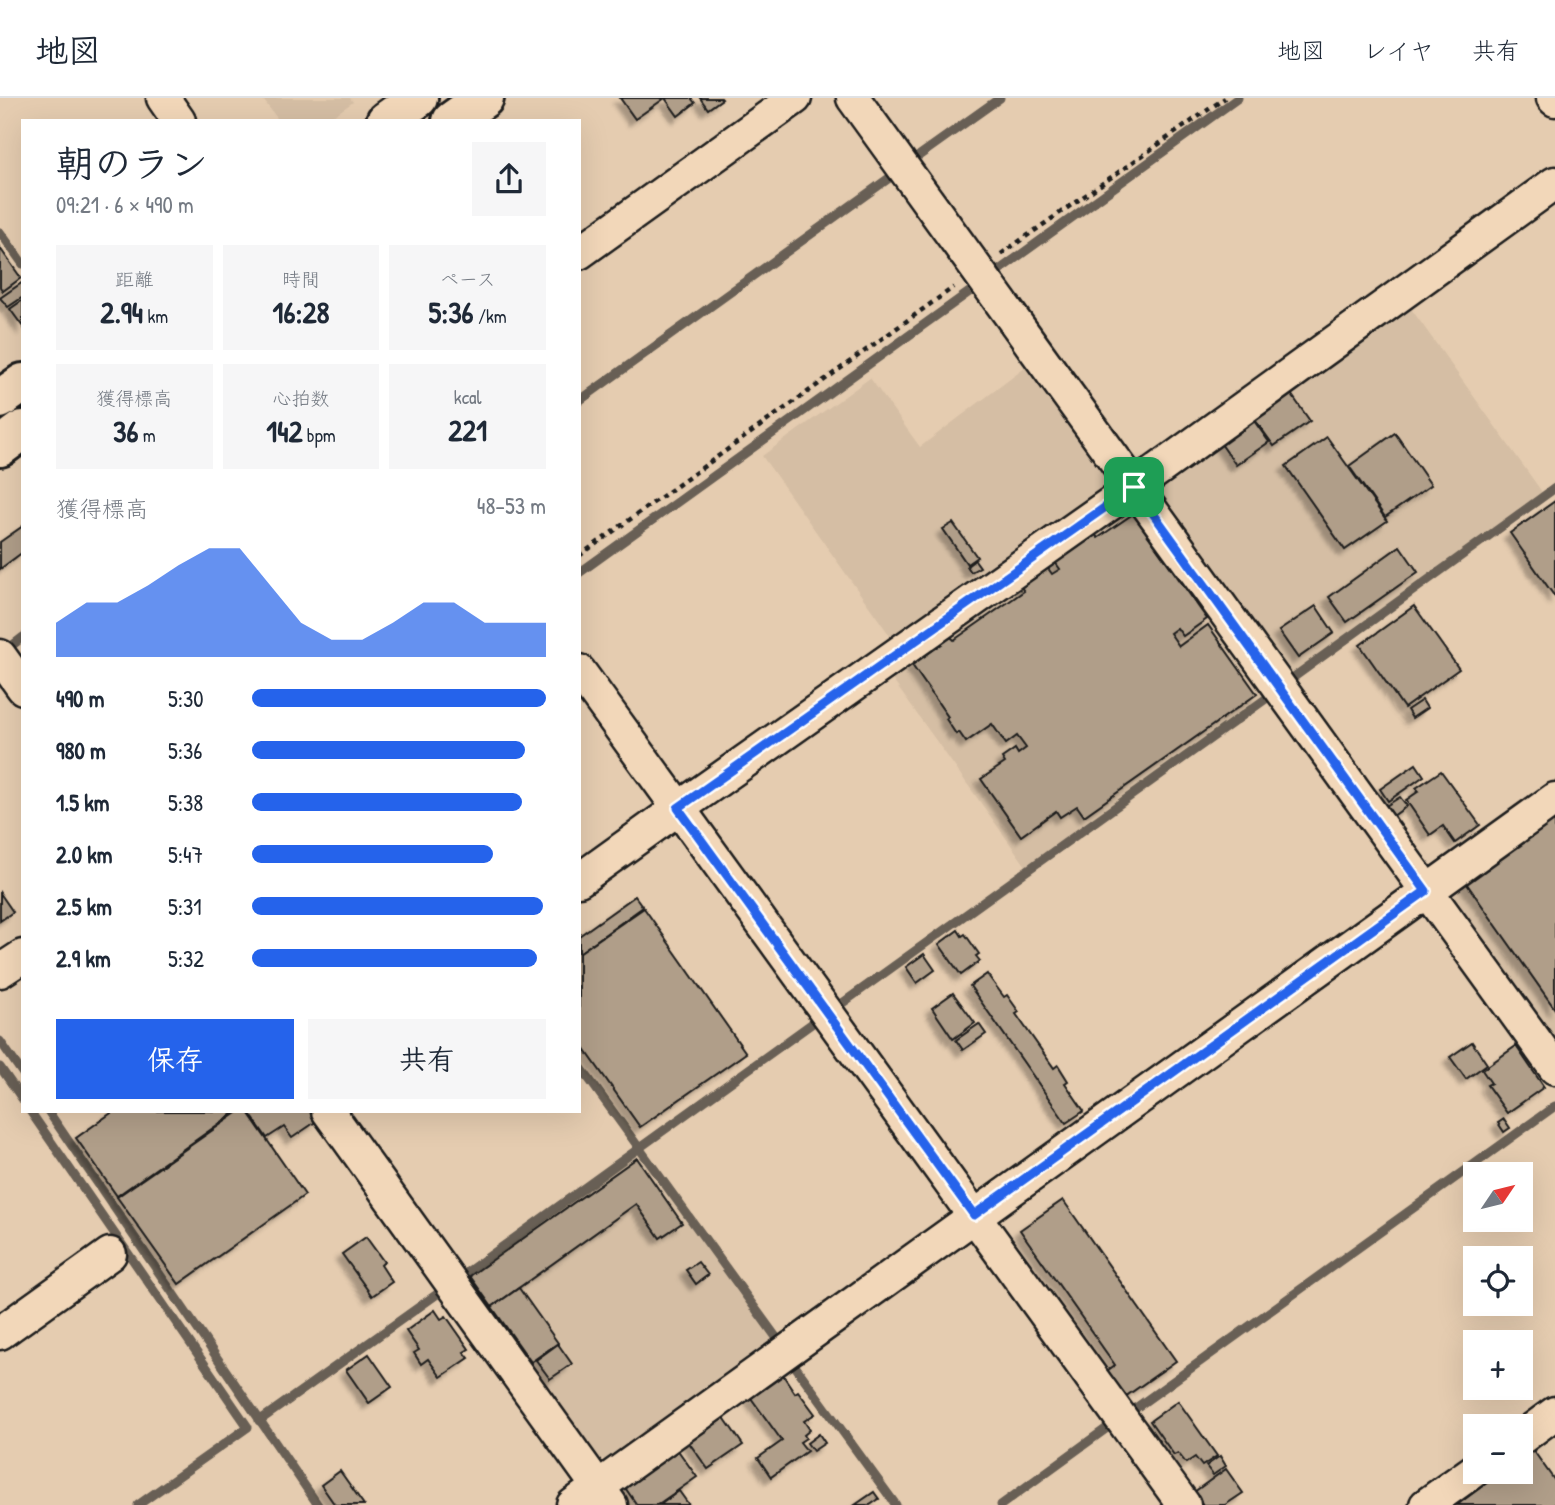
<!DOCTYPE html>
<html lang="ja">
<meta charset="utf-8">
<style>
body{margin:0;font-family:"Patrick Hand","Klee One",sans-serif;background:#f6f6f7;color:#1f2937;height:100vh;display:flex;flex-direction:column;font-size:26px;white-space:nowrap}
*{box-sizing:border-box;margin:0}
p{font-size:23px;color:#747a83}
.icon{flex:none;width:38px;height:38px;fill:none;stroke:currentColor;stroke-width:2;stroke-linecap:round;stroke-linejoin:round}
.map{position:relative;flex:1;overflow:hidden}
.details{position:absolute;left:21px;top:21px;width:560px;height:994px;display:flex;flex-direction:column;background:#fff;border-radius:0px;box-shadow:0 7px 28px #0002}
.details>*{flex:none}
.needle{width:46px;rotate:55deg}
.fabs{position:absolute;left:1463px;top:1064px;display:grid;gap:14px}
.fabs a{display:grid;place-items:center;width:70px;height:70px;border-radius:0px;background:#fff;box-shadow:0 7px 28px #0002;font-size:35px}
.pin{position:absolute;display:grid;place-items:center;width:60px;height:60px;color:#fff;margin:-30px;border-radius:14px;box-shadow:0 4px 10px #0006}
.round{display:grid;place-items:center;flex:none;width:74px;height:74px;border-radius:0px;background:#f6f6f7}
.overview{display:flex;align-items:center;justify-content:space-between;height:119px;padding:0 35px}
h1{font-size:38px;font-weight:700;line-height:52px}
.figures{display:grid;grid-template-columns:repeat(3,1fr);gap:10px;height:119px;padding:7px 35px}
.figures div{display:grid;align-content:center;border-radius:0px;background:#f6f6f7;text-align:center}
.figures b{font-size:30px;font-weight:700}
.figures small{font-size:19px;font-weight:400}
.figures p{font-size:19px}
.chart{height:196px;padding:14px 35px}
.chart p{display:flex;justify-content:space-between}
.chart svg{width:100%;height:126px;margin-top:7px;fill:#2563eb;opacity:.7}
.primary-button{display:flex;gap:14px;margin-top:auto;padding:14px 35px}
.primary-button a{flex:1;height:80px;border-radius:0px;background:#2563eb;color:#fff;font-size:28px;font-weight:700;line-height:80px;text-align:center}
.primary-button a+a{background:#f6f6f7;color:#1f2937}
ul{padding:0 35px;list-style:none;font-size:23px}
li{display:grid;grid-template-columns:112px 84px 1fr;align-items:center;height:52px}
li i{height:18px;border-radius:9px;background:#2563eb}
header{display:flex;align-items:center;gap:42px;box-sizing:border-box;height:98px;padding:0 35px;background:#fff;border-bottom:2px solid #e0e1e3}
header strong{font-size:33px}
nav{display:flex;gap:38px;margin-inline-start:auto;font-size:24px}
.map>svg:first-child{display:block}
.built{fill:#d5bea4}
.lines{fill:none;stroke-linecap:round;stroke-linejoin:round}
.stream{stroke:#685f54;stroke-width:9}
.building{fill:#b09e89;stroke:#1c1c1c;stroke-width:2;filter:url(#shadow)}
.minor-casing{stroke:#1c1c1c;stroke-width:37}
.major-casing{stroke:#1c1c1c;stroke-width:44}
.path{stroke:#1c1c1c;stroke-width:4.5;stroke-dasharray:5 5;stroke-linecap:butt}
.minor{stroke:#f2d7b9;stroke-width:32}
.major{stroke:#f2d7b9;stroke-width:38}
.route-casing{stroke:#fff;stroke-width:14}
.route{stroke:#2563eb;stroke-width:9}
</style>
<header>
<strong>地図</strong>
<nav><a>地図</a><a>レイヤ</a><a>共有</a></nav>
</header>
<div class="map">
<svg width="1555" height="1407" viewBox="0 0 1555 1407">
<defs>
<filter id="shadow"><feDropShadow dx="-6" dy="6" stdDeviation="2" flood-color="#0004"/></filter>
</defs>
<rect width="100%" height="100%" fill="#e5ccb0"/>
<filter id="ink" filterUnits="userSpaceOnUse"><feTurbulence type="fractalNoise" baseFrequency=".0143" numOctaves="2"/><feDisplacementMap in="SourceGraphic" scale="14" xChannelSelector="R" yChannelSelector="G"/><feConvolveMatrix kernelMatrix="1 2 1 2 8 2 1 2 1" color-interpolation-filters="sRGB"/></filter>
<g filter="url(#ink)">
<g class="built">
<polygon points="262,0 350,0 353,4 326,23 279,23"/>
<polygon points="1407,205 1542,394 1289,578 1156,397 1157,383"/>
<polygon points="1030,266 1113,380 1111,393 896,546 762,358 870,280 920,349"/>
<polygon points="1124,410 1135,412 1269,595 1026,768 889,577"/>
<polygon points="1555,713 1555,953 1447,802 1449,788"/>
<polygon points="637,1054 775,1244 608,1363 593,1357 465,1179"/>
</g>
<g class="lines">
<g class="stream">
<polyline points="920,57 1000,0"/>
<polyline points="0,134 23,166"/>
<polyline points="998,173 1238,0"/>
<polyline points="579,303 892,78"/>
<polyline points="579,475 972,192"/>
<polyline points="14,546 23,539"/>
<polyline points="1294,579 1555,390"/>
<polyline points="844,904 1267,600"/>
<polyline points="0,943 23,976"/>
<polyline points="579,967 776,1239"/>
<polyline points="0,969 23,1002"/>
<polyline points="30,1013 248,1329 138,1407"/>
<polyline points="48,1013 318,1407"/>
<polyline points="466,1175 814,924"/>
<polyline points="795,1268 896,1407"/>
<polyline points="1133,1312 1555,1008"/>
<polyline points="259,1323 440,1194"/>
<polyline points="1001,1407 1107,1330"/>
</g>
</g>
<g class="building">
<polygon points="620,0 665,0 635,21"/>
<polygon points="665,0 691,0 695,5 678,18"/>
<polygon points="700,0 721,0 722,1 708,11"/>
<polygon points="0,150 21,180 3,193 0,189"/>
<polygon points="23,184 23,199 8,209 0,200"/>
<polygon points="23,202 23,229 10,211"/>
<polygon points="1289,293 1310,323 1274,348 1253,319"/>
<polygon points="1252,320 1269,344 1236,367 1219,343"/>
<polygon points="1395,335 1431,387 1385,419 1349,368"/>
<polygon points="1327,339 1387,423 1345,452 1286,368"/>
<polygon points="1555,403 1555,499 1510,435"/>
<polygon points="1133,416 1207,521 1183,538 1177,530 1170,535 1179,548 1208,527 1257,596 1084,718 1077,708 1060,719 1056,713 1021,738 981,681 1005,665 1002,660 1015,651 1018,656 1026,650 1017,638 1006,646 992,626 966,644 959,634 956,636 946,621 948,619 912,567 951,539 954,542 1024,493 1020,488 1047,469 1052,476 1060,471 1055,464 1095,436 1098,440"/>
<polygon points="953,425 977,459 967,466 943,431"/>
<polygon points="23,428 23,454 0,471 0,444"/>
<polygon points="1400,448 1418,474 1347,524 1329,499"/>
<polygon points="975,462 980,469 971,474 967,468"/>
<polygon points="1316,508 1334,535 1298,560 1279,533"/>
<polygon points="1414,508 1459,571 1404,610 1360,547"/>
<polygon points="1422,602 1427,610 1412,620 1407,612"/>
<polygon points="1416,666 1424,678 1388,703 1380,691"/>
<polygon points="1441,673 1480,727 1455,745 1443,728 1430,737 1406,702 1419,693 1416,690"/>
<polygon points="1400,699 1407,708 1393,718 1386,708"/>
<polygon points="1555,714 1555,911 1462,779"/>
<polygon points="0,795 13,814 0,823"/>
<polygon points="635,798 643,809 579,855 579,838"/>
<polygon points="644,810 746,955 640,1029 579,943 579,855"/>
<polygon points="958,832 962,838 965,836 979,856 976,858 980,863 961,877 939,846"/>
<polygon points="924,856 935,872 917,885 906,869"/>
<polygon points="987,876 1004,899 1007,897 1019,914 1016,916 1054,970 1058,967 1068,983 1065,985 1084,1013 1066,1025 970,888"/>
<polygon points="953,895 975,925 953,941 932,910"/>
<polygon points="979,926 986,936 963,952 956,942"/>
<polygon points="1472,944 1487,966 1466,981 1450,959"/>
<polygon points="1516,948 1544,989 1507,1015 1487,987 1491,985 1482,972"/>
<polygon points="114,1013 237,1013 117,1098 76,1040"/>
<polygon points="240,1013 247,1013 305,1097 179,1186 117,1099"/>
<polygon points="248,1013 310,1013 317,1023 292,1040 284,1029 267,1040"/>
<polygon points="1504,1021 1510,1030 1504,1034 1498,1025"/>
<polygon points="637,1060 682,1125 660,1140 636,1106 492,1209 470,1178"/>
<polygon points="1063,1102 1176,1263 1122,1301 1104,1275 1115,1267 1020,1132"/>
<polygon points="366,1139 384,1164 381,1167 392,1184 372,1198 342,1156"/>
<polygon points="698,1164 708,1177 696,1186 686,1172"/>
<polygon points="519,1190 558,1245 531,1264 492,1209"/>
<polygon points="435,1212 441,1221 446,1218 469,1251 464,1254 469,1260 441,1279 428,1261 421,1266 414,1255 419,1252 406,1233"/>
<polygon points="558,1246 572,1266 550,1281 536,1262"/>
<polygon points="369,1256 392,1289 369,1305 346,1272"/>
<polygon points="783,1277 795,1295 798,1293 815,1316 804,1323 810,1332 804,1337 806,1340 800,1344 807,1353 771,1379 758,1360 782,1343 751,1300"/>
<polygon points="1178,1303 1217,1358 1202,1368 1195,1359 1186,1365 1178,1355 1174,1357 1150,1323"/>
<polygon points="723,1318 743,1347 708,1371 687,1342"/>
<polygon points="819,1336 825,1345 813,1353 807,1345"/>
<polygon points="677,1351 697,1379 657,1407 637,1407 626,1391 628,1386"/>
<polygon points="1533,1352 1555,1383 1555,1407 1457,1407 1501,1374 1521,1374 1521,1360"/>
<polygon points="1220,1358 1226,1368 1213,1377 1206,1368"/>
<polygon points="1226,1371 1243,1395 1225,1407 1203,1407 1194,1394"/>
<polygon points="340,1373 364,1407 335,1407 321,1387"/>
<polygon points="679,1393 689,1407 660,1407"/>
<polygon points="874,1394 879,1401 870,1407 855,1407"/>
</g>
<g class="lines">
<defs>
<g id="minor">
<polyline points="163,0 179,23"/>
<polyline points="853,0 1555,970"/>
<polyline points="1553,0 1555,2"/>
<polyline points="579,155 795,0"/>
<polyline points="0,558 23,590"/>
<polyline points="579,573 1184,1407"/>
<polyline points="579,782 679,710 1134,389 1555,85"/>
<polyline points="0,873 23,858"/>
<polyline points="328,1013 611,1407"/>
<polyline points="0,1235 110,1156"/>
<polyline points="1521,1340 1555,1315"/>
<polyline points="573,1407 1555,701"/>
<polyline points="1426,1407 1475,1372"/>
</g>
<g id="major">
<polyline points="386,23 418,0"/>
<polyline points="452,23 484,0"/>
<polyline points="0,301 23,285"/>
<polyline points="0,349 23,332"/>
</g>
</defs>
<use href="#minor" class="minor-casing"/>
<use href="#major" class="major-casing"/>
<g class="path">
<polyline points="1001,156 1225,0"/>
<polyline points="579,458 954,189"/>
</g>
<use href="#minor" class="minor"/>
<use href="#major" class="major"/>
</g>
</g>
<g class="lines" filter="url(#ink)">
<defs>
<polygon id="route" points="1134,389 1426,793 974,1117 678,710"/>
</defs>
<use href="#route" class="route-casing"/>
<use href="#route" class="route"/>
</g>
</svg>
<div class="fabs">
<a><svg class="needle" viewBox="-14 -14 28 28"><path d="M0-13l5 13h-10z" fill="#e53935"/><path d="M0 13l5-13h-10z" fill="#747a83"/></svg></a>
<a><svg class="icon" aria-label="locate" viewBox="0 0 24 24"><circle cx="12" cy="12" r="6"/><path d="M12 2v4M12 18v4M2 12h4M18 12h4"/></svg></a>
<a>+</a>
<a>−</a>
</div>
<div class="pin" style="left:1134px;top:389px;background:#1e9e55"><svg class="icon" aria-label="arrive" viewBox="0 0 24 24"><path d="M6 21V4h12l-3 4 3 4H6"/></svg></div>
<section class="details">
<div class="overview"><div><h1>朝のラン</h1><p>09:21 · 6 × 490 m</p></div><a class="round"><svg class="icon" aria-label="share" viewBox="0 0 24 24"><path d="M12 15V3M7 8l5-5 5 5M5 13v7h14v-7"/></svg></a></div>
<div class="figures">
<div><p>距離</p><b>2.94<small> km</small></b></div>
<div><p>時間</p><b>16:28</b></div>
<div><p>ペース</p><b>5:36<small> /km</small></b></div>
</div>
<div class="figures">
<div><p>獲得標高</p><b>36<small> m</small></b></div>
<div><p>心拍数</p><b>142<small> bpm</small></b></div>
<div><p>kcal</p><b>221</b></div>
</div>
<div class="chart"><p><span>獲得標高</span>48–53 m</p>
<svg viewBox="0 0 160 44" preserveAspectRatio="none"><path d="M0 44V32L10 25L20 25L30 19L40 12L50 6L60 6L70 19L80 32L90 38L100 38L110 32L120 25L130 25L140 32L150 32L160 32V44z"/></svg>
</div>
<ul>
<li><b>490 m</b>5:30<i style="width:100%"></i></li>
<li><b>980 m</b>5:36<i style="width:93%"></i></li>
<li><b>1.5 km</b>5:38<i style="width:92%"></i></li>
<li><b>2.0 km</b>5:47<i style="width:82%"></i></li>
<li><b>2.5 km</b>5:31<i style="width:99%"></i></li>
<li><b>2.9 km</b>5:32<i style="width:97%"></i></li>
</ul>
<div class="primary-button"><a>保存</a><a>共有</a></div>
</section>
</div>
